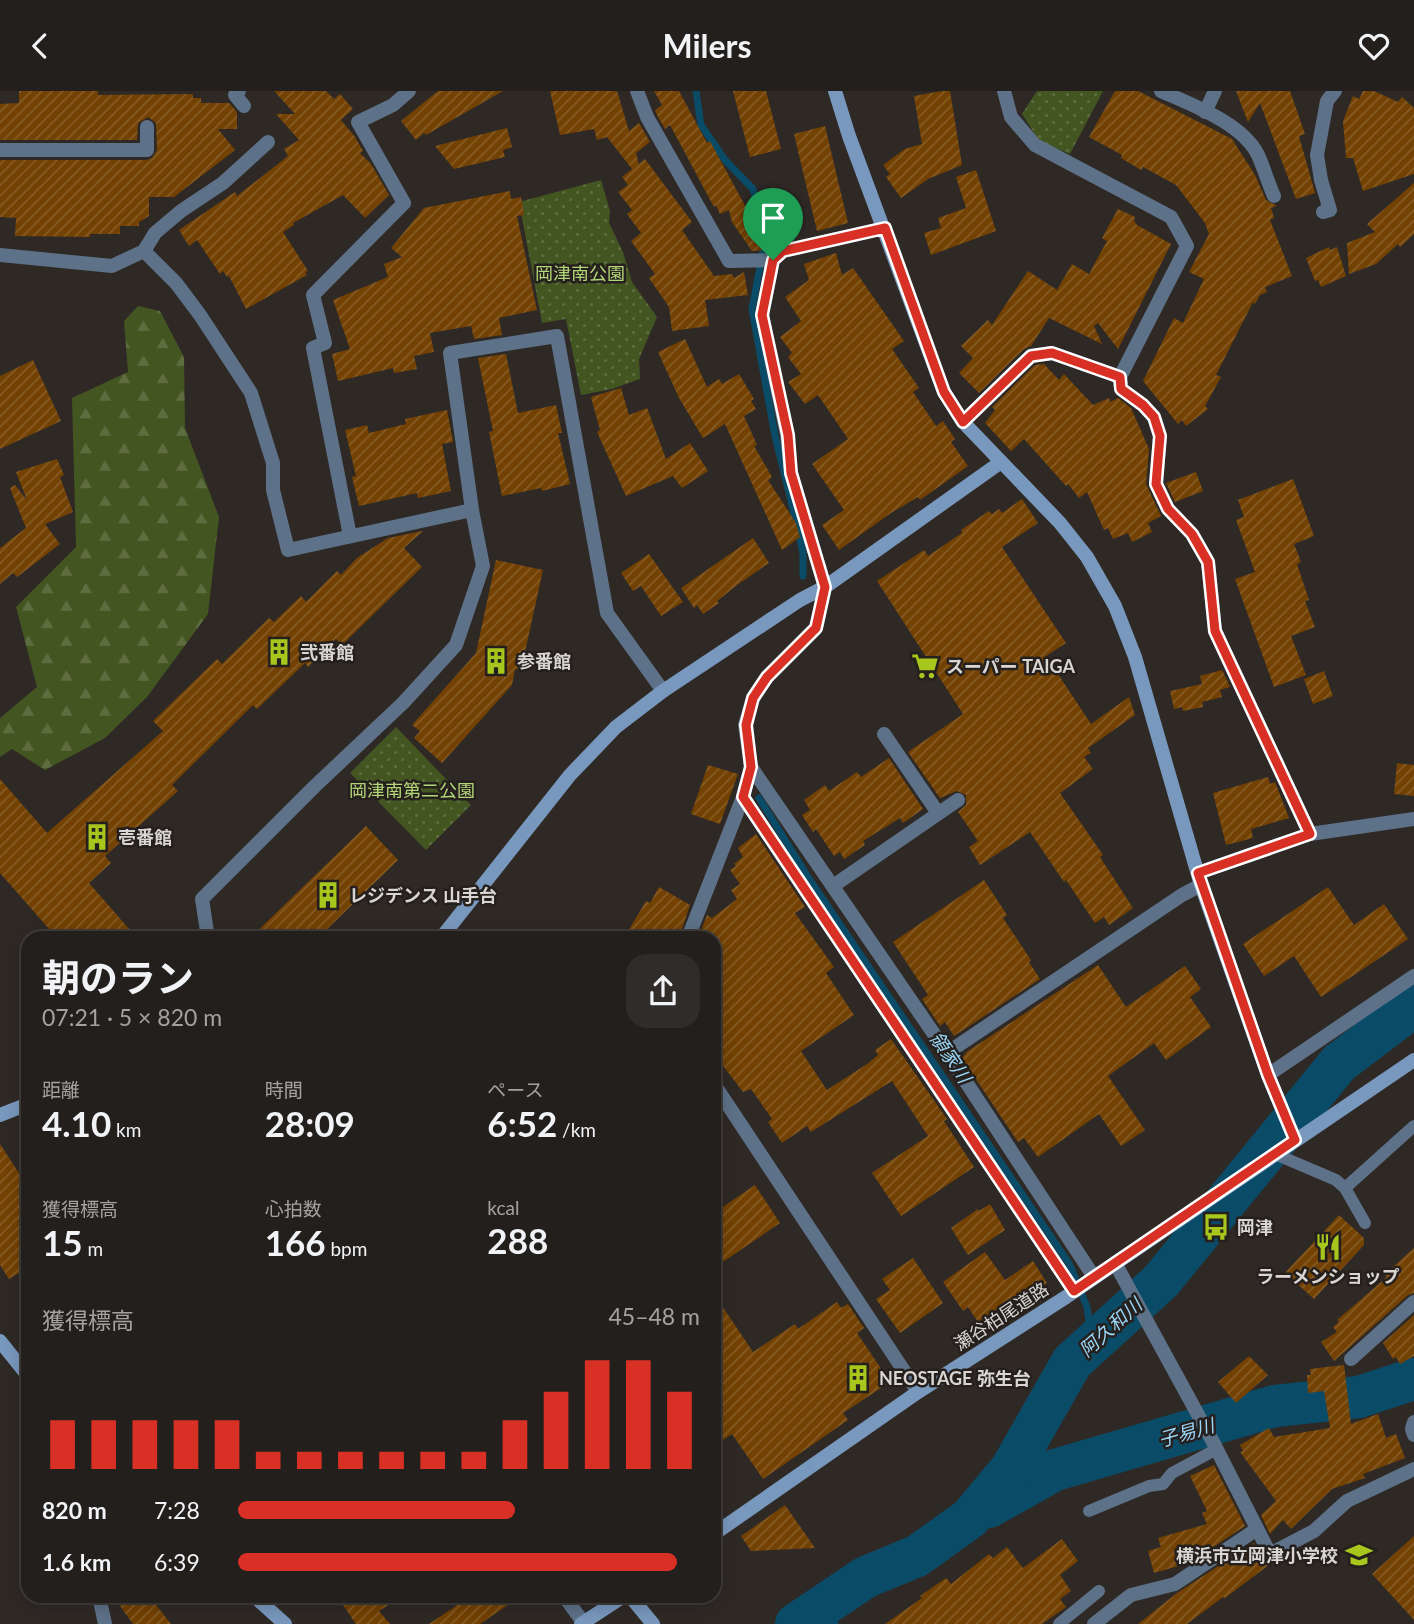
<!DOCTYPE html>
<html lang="ja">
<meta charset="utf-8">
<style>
body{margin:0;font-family:Lato,"Noto Sans JP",sans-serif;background:#2f2c29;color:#f1f3f6;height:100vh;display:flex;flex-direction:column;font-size:26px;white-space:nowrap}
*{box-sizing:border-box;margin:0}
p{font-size:23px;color:#a3a2a3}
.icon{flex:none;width:38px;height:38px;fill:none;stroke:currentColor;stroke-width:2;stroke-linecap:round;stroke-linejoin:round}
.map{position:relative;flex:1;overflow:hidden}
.drawer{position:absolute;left:21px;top:840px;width:700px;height:672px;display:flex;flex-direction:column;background:#231f1c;border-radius:21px;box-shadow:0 4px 18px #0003,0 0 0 2px #403d3b}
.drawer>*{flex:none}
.pin{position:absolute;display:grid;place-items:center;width:60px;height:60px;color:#fff;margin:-72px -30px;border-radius:50% 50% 50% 0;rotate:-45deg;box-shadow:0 0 7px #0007}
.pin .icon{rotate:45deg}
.round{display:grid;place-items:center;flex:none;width:74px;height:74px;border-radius:21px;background:#2f2c29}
.summary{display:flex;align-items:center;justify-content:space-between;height:119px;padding:0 21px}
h1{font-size:38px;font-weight:700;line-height:52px}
.stats{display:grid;grid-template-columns:repeat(3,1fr);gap:10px;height:119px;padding:7px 21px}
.stats div{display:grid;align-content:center}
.stats b{font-size:35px;font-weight:700}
.stats small{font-size:19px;font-weight:400}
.stats p{font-size:19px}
.chart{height:196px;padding:14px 21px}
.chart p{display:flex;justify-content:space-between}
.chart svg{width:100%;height:126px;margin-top:7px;stroke:#d93025;stroke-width:6}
ul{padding:0 21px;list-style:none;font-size:23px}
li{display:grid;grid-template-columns:112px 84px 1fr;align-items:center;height:52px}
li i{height:18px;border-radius:9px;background:#d93025}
header{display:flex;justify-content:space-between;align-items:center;height:91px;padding:0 21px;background:#231f1c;font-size:32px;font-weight:700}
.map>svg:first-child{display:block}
.forest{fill:url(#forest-firs)}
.park{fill:url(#park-dots)}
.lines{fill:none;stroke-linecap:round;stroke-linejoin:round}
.stream{stroke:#0a4c68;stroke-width:7}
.river{stroke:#0a4c68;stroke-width:42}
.building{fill:url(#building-hatch)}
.lane{stroke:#5d7188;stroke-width:12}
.street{stroke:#5d7188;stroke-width:14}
.secondary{stroke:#7998bd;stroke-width:14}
.route-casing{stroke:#fff;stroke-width:14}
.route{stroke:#d93025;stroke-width:9}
.labels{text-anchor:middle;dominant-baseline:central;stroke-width:5;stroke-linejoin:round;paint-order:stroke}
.park-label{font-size:18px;fill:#b2d578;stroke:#25201d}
.poi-label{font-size:18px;font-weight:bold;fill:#d8d5d3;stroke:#25201d;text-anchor:start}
.street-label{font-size:18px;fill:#d8d5d3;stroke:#25201d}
.water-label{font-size:19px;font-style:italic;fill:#9ad5f6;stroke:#25201d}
</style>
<header><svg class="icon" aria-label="back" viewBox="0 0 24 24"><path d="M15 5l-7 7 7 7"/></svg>Milers<svg class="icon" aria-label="heart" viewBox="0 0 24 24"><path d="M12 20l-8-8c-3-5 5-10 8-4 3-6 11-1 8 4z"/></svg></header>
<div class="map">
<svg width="1414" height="1533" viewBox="0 0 1414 1533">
<defs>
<pattern id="forest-firs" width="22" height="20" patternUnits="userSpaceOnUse" patternTransform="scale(1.75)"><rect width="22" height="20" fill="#435521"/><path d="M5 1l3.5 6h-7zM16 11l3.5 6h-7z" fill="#5d6d40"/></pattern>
<pattern id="park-dots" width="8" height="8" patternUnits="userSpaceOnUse" patternTransform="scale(1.75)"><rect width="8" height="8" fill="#435521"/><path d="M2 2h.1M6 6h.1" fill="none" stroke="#5d6d40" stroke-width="1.8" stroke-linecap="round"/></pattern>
<pattern id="building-hatch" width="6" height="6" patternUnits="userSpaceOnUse" patternTransform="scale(1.75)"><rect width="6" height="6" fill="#734102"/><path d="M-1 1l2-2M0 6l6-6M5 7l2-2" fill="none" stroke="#865c26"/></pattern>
</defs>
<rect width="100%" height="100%" fill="#2f2926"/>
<polygon class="forest" points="138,215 160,220 184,266 185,337 219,426 208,523 147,606 105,647 45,679 12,658 0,666 0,627 37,596 16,516 76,456 72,307 128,281 124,230"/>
<g class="park">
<polygon points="1037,0 1103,0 1070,63 1040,51 1022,23"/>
<polygon points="601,89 610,120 609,132 623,161 632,191 657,226 639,268 640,288 612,298 581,304 566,228 542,232 519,111"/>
<polygon points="396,636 471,714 426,759 350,682"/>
</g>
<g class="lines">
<g class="stream">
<polyline points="696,0 701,34 725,69 753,98 768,151 763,160 752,218 775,345 798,438 803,462 803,485"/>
<polyline points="759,707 810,789 1070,1174 1087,1216 1092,1253"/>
<polyline points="826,1513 835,1533"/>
</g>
<g class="river">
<polyline points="989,1416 1055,1379 1275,1315 1359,1306 1414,1288"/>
<polyline points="796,1533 866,1486 917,1465 970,1427 1011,1378 1072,1271 1161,1190 1339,972 1414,915"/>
</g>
</g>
<g class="building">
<polygon points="19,0 98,0 98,4 193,3 193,7 201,7 201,12 229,12 237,21 237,38 218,38 235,59 174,106 149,106 149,125 139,131 139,135 120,135 120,143 90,143 90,146 15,145 16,127 0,126 0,69 147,69 152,67 157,59 156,32 148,26 138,32 137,49 0,49 0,13 19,12"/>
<polygon points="274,0 326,0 334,8 340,3 353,18 341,29 355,46 363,60 360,62 371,73 389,104 365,127 343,104 293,132 294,134 283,141 308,180 305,181 307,184 246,218 229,185 227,186 223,180 220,183 197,149 189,155 179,139 235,101 237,105 288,65 284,58 299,49 276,23 295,23"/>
<polygon points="438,0 503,0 426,44 424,42 416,49 401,30"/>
<polygon points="550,0 617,0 629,40 639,32 650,51 636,62 639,73 645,68 692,131 682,139 714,185 732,183 734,187 744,181 748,204 705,209 709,235 672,240 669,216 649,187 655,183 631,150 641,142 627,123 632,119 618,101 628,94 622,86 632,78 607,46 597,49 594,38 560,44"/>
<polygon points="654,0 679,0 707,52 710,50 769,159 752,160 732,131 729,119 720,123 716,114 714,116 670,34 665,38 656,22 655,19 662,14"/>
<polygon points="733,0 766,0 781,58 750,66"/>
<polygon points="942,0 950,0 962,74 928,88 901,107 886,86 890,83 883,74 905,58 922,53 914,5"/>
<polygon points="1115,0 1138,0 1232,48 1255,84 1266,109 1277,115 1271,117 1274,127 1270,129 1292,185 1265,196 1267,201 1260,204 1255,213 1253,211 1216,284 1221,286 1205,315 1208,318 1186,335 1182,329 1178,333 1143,290 1174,227 1183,232 1204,188 1189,181 1209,143 1205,132 1176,94 1143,76 1141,79 1121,67 1122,64 1089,46"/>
<polygon points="1236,0 1290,0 1305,43 1299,45 1315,102 1296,108 1260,12 1248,31"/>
<polygon points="1363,0 1374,0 1398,11 1402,6 1414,17 1414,83 1363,100 1353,67 1346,67 1343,30 1353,5 1359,8"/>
<polygon points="825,35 848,132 817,140 794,43"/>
<polygon points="507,37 512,56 503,59 505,66 454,78 435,55"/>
<polygon points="976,79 996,140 931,164 924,142 941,137 938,127 966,117 956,86"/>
<polygon points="1414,92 1414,143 1400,156 1398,153 1376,173 1349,183 1347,152 1375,141 1367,133"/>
<polygon points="510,100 511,108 521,106 524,124 517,125 537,219 499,227 502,244 474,248 471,235 430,242 434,261 414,265 417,278 394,282 393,277 338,290 332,263 350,258 333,209 388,186 384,173 402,166 391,157 424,117"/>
<polygon points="1118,118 1135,126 1134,130 1137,134 1171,153 1118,258 1098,232 1094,235 1102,253 1049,227 1031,255 1024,258 979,302 959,282 973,267 961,255 988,229 992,234 1028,180 1057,199 1072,173 1089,183 1107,150 1102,147"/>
<polygon points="1329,156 1330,159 1337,156 1346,185 1321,196 1318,189 1315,190 1306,167"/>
<polygon points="836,162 842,184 853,177 904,250 892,258 919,297 913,301 936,335 943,330 955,348 951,351 968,375 920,409 918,406 891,422 839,459 822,434 844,419 812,373 848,348 818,304 805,313 788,291 801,283 788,266 792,262 780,246 801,230 785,206 809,189 804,173"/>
<polygon points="685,248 707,296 719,288 722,293 739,283 754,308 751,310 756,318 744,325 757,354 754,355 772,386 768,389 796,432 800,446 782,459 725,333 703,347 679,307 658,261"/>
<polygon points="506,263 518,322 556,314 562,342 558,342 570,393 542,400 541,397 502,405 489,341 493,340 478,267"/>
<polygon points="33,269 61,330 0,358 0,285"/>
<polygon points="1044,273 1059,289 1064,283 1093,314 1109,307 1110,311 1118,307 1131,317 1149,358 1146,393 1161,425 1148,432 1152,441 1132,451 1128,442 1113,448 1108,437 1104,439 1087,401 1079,407 1068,393 1066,395 1024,348 1011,360 985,332 995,319 992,316 1035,274"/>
<polygon points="621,297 629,324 647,317 666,368 690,352 708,380 682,397 673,385 626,405 597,341 600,339 591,306"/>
<polygon points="447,319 453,351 442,353 451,400 418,407 417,402 359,415 352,386 356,385 345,339 367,334 369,342 406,333 405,328"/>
<polygon points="57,368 64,384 60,386 73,421 45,433 60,453 17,486 13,482 0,493 0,457 26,437 10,397 15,394 27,409 16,381"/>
<polygon points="1196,381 1203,400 1175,411 1166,392"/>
<polygon points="1293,388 1314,445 1294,453 1301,471 1297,473 1309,509 1305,510 1315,536 1291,545 1306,584 1274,596 1235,488 1255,481 1236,429 1244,426 1238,409"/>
<polygon points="1022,408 1038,432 1002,456 1066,552 1046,565 1091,633 1129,606 1135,624 1088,657 1091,662 1084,666 1093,678 1060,702 1103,764 1100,766 1133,817 1109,834 1104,826 1095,832 1066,789 1064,791 1030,741 980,774 969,756 978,750 958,721 966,714 966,704 957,700 940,707 908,661 963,623 877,490 924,459 928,465 962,442 961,439 989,420 992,423 999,418 1002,422"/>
<polygon points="423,440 404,457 422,476 342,554 336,548 308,576 305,572 257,618 253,614 172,694 178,700 105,765 111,772 89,792 137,847 57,847 0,782 0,688 47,742 163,640 153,630 217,568 222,573 269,527 274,531 301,505 306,511 337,480 341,484 357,467 388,447"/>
<polygon points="753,447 769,472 737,494 717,510 719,512 703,523 697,514 694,517 681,497"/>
<polygon points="649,463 683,511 661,525 641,495 633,500 621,482"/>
<polygon points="496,469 543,479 521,579 515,578 512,594 442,672 414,647 420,640 412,634 476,562"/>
<polygon points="1222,579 1230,596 1220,599 1222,606 1202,611 1203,616 1183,620 1182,616 1174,618 1170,600 1202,593 1200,585"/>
<polygon points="1324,580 1333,605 1313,613 1304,588"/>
<polygon points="889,667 923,718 903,732 900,727 863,750 865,754 844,768 840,761 834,765 816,738 813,741 802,724 810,719 804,709 825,694 829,700 857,681 861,686"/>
<polygon points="1397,672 1414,674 1414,705 1394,703"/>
<polygon points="708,674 738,683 720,733 691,723"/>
<polygon points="1268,686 1270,693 1275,691 1289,727 1251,738 1253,747 1226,754 1213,702"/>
<polygon points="366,735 398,769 318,847 250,847"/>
<polygon points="756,743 805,816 795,822 834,876 826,882 854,924 801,960 827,999 867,973 878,964 875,959 891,948 947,1028 944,1030 974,1076 901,1125 872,1082 928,1045 892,990 811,1041 807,1035 782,1052 768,1031 772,1028 751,998 743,1001 714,963 714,847 698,847 707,824 712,827 737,808 731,799 740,793 730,779 736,775 734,773 743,766 738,757"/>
<polygon points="984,789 1007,824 1003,827 1031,869 1029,871 1040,888 954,945 945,931 940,935 922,908 928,904 893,851"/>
<polygon points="659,796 690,814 679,847 624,847 646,810 650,812"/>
<polygon points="1328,796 1354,834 1384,813 1408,848 1321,906 1294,865 1264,885 1243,853"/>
<polygon points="1098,874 1126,916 1185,875 1201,898 1190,906 1211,936 1166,969 1154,952 1108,985 1145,1039 1121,1055 1099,1023 1038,1066 1024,1047 1018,1051 961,966 966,963 965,962"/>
<polygon points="0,1053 28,1096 28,1176 9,1188 0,1174"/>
<polygon points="755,1094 780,1132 714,1177 714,1122"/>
<polygon points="990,1113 1005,1139 968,1164 951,1137 978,1118 979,1120"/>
<polygon points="1339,1124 1364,1147 1364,1154 1314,1208 1285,1182"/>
<polygon points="1414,1157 1414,1202 1408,1204 1334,1270 1321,1251 1337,1241 1333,1236 1339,1231 1337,1229 1387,1186 1385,1183"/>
<polygon points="985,1161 1005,1189 1033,1170 1047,1192 1021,1209 1017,1204 978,1231 968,1216 963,1220 943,1191"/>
<polygon points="913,1167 943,1212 900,1242 876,1208 890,1199 882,1188"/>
<polygon points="714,1203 753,1261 795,1233 798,1238 837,1211 841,1217 848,1213 864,1237 857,1242 890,1291 843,1322 848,1329 763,1388 732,1343 714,1355"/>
<polygon points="1414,1224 1414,1265 1400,1273 1396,1266 1393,1268 1383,1252"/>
<polygon points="1249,1265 1268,1284 1236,1312 1218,1291"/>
<polygon points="1344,1274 1351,1333 1378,1323 1386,1347 1396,1343 1405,1367 1363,1383 1365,1387 1332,1398 1291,1438 1283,1429 1270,1443 1261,1424 1276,1410 1240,1361 1243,1360 1240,1354 1269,1337 1274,1346 1330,1337 1324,1300 1308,1302 1307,1284 1311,1284 1310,1278"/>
<polygon points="1214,1374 1245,1435 1189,1472 1154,1482 1148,1460 1161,1456 1158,1447 1207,1433 1202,1422 1207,1420 1190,1385"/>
<polygon points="785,1414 815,1457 751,1460 741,1445"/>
<polygon points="1414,1445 1414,1529 1372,1483"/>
<polygon points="1062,1448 1078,1470 1060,1484 1071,1500 1060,1508 1066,1516 1042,1533 885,1533 922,1507 920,1505 946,1487 951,1493 989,1463 993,1467 1007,1456 1023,1477"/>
<polygon points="1254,1452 1262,1468 1270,1473 1225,1507 1223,1506 1187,1533 1138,1533 1177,1502"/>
<polygon points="113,1505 149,1505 171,1533 133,1533"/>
<polygon points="337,1505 402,1505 379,1520 390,1533 356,1533"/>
<polygon points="449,1505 521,1505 480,1533 429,1533 456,1515"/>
</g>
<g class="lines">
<g class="lane">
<polyline points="1275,1063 1336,1089 1345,1097 1414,1035"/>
<polyline points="1345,1097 1365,1132"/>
<polyline points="1089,1420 1149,1395 1163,1393 1172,1382 1217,1358"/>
<polyline points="1059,1533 1099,1500"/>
</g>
<g class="street">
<polyline points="239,0 235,4 244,15"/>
<polyline points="637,0 647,26 729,170 773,169 762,224 787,344 791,382 825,496 816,537 767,586 753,607 745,634 751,676 743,706 688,847"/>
<path d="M 1161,0 C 1192,14 1242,32 1258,64 C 1264,77 1268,92 1274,105"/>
<polyline points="1205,21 1215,0"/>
<polyline points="0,59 147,59 147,36"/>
<polyline points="1323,121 1330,119 1321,89 1317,64 1327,10 1335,0"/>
<polyline points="144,160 176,192 200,224 251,302 273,372 273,399 288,459 472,419 483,475 456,554 403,612 315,695 202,808 208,847"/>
<polyline points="0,164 112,175 144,160 155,142 181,120 223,92 268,51"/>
<polyline points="773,169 783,160 885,137"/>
<polyline points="1120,286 1121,298 1143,314 1154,326 1160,345 1156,393 1168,418 1192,443 1208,471 1215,540 1310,743"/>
<polyline points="963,331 1031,265 1052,262 1120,286 1187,155 1171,126 1035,54 1011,26 1004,0"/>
<polyline points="472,419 450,262 557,245 607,522 663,600"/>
<polyline points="350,445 313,257 325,252 313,204 404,112 358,31 393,14 409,0"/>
<polyline points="884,643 938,722"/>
<polyline points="751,676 947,962 1094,1186"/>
<polyline points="743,706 1074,1200"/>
<polyline points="1198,782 1310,743 1414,728"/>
<polyline points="833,795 958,709"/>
<polyline points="947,962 1182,804 1201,794"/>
<polyline points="1268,984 1414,885"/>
<polyline points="714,993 918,1301"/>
<polyline points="1115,1172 1213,1351 1270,1463 1314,1440 1347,1410 1414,1378"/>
<polyline points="1351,1268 1414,1211"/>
<polyline points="1414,1331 1412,1338 1414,1344"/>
<polyline points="99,1505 105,1533"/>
<polyline points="564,1505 583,1531"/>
<polyline points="1094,1533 1131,1504 1175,1493 1257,1438"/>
</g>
<g class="secondary">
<polyline points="835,0 849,45 944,301 963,331 1060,432 1087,466 1115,515 1135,566 1201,794 1268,984 1295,1049"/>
<polyline points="441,847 570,684 616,636 663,600 800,509 825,496 1001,371"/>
<polyline points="0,1024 28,1013"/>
<polyline points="0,1250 28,1285"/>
<polyline points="714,1443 918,1301 1066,1206 1414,969"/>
<polyline points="254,1505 285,1533"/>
<polyline points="630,1505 653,1533"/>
<polyline points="581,1533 624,1505"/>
</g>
</g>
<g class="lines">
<defs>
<polygon id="route" points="885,137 944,301 963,331 1031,265 1052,262 1120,286 1121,298 1143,314 1154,326 1160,345 1156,393 1168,418 1192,443 1208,471 1215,540 1310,743 1198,782 1268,984 1295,1049 1074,1200 743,706 751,676 746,634 753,607 767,586 816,537 825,496 791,382 788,344 762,224 773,169 783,160"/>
</defs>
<use href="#route" class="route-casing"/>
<use href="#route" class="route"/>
</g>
<defs>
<symbol id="building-bare" viewBox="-9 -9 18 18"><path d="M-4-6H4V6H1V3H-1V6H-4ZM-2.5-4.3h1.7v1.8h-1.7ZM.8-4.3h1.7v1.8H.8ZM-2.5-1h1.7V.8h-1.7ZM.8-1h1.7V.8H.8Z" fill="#a8c71c" stroke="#25201d" stroke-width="2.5" paint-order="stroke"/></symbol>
<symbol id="supermarket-bare" viewBox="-9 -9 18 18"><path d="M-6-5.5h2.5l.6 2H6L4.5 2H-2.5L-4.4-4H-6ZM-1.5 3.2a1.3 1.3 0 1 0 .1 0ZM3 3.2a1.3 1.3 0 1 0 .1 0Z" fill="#a8c71c" stroke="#25201d" stroke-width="2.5" paint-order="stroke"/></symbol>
<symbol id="bus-bare" viewBox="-9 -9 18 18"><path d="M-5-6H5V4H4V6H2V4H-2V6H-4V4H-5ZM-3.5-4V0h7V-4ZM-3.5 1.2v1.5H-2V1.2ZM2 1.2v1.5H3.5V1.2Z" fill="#a8c71c" stroke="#25201d" stroke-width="2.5" paint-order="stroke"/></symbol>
<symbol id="restaurant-bare" viewBox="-9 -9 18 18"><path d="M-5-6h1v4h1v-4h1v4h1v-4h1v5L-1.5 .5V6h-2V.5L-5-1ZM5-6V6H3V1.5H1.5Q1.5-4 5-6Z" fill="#a8c71c" stroke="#25201d" stroke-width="2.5" paint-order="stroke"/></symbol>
<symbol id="school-bare" viewBox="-9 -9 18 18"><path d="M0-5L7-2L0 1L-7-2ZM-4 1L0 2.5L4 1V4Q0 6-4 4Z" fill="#a8c71c" stroke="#25201d" stroke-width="2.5" paint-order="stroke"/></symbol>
</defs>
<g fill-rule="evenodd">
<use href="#building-bare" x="260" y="542" width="38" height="38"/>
<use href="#building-bare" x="477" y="551" width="38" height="38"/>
<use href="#supermarket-bare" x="906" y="556" width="38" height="38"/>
<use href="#building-bare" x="78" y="727" width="38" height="38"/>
<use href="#building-bare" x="309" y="785" width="38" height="38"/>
<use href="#bus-bare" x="1197" y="1117" width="38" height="38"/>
<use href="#restaurant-bare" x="1309" y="1137" width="38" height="38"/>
<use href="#building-bare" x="839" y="1268" width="38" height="38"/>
<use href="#school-bare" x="1340" y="1445" width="38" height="38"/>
</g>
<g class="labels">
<g class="park-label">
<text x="580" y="182">岡津南公園</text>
<text x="412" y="699">岡津南第二公園</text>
</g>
<g class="poi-label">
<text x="300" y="561">弐番館</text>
<text x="517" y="570">参番館</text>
<text x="946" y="575">スーパー TAIGA</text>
<text x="118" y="746">壱番館</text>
<text x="349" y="804">レジデンス 山手台</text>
<text x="1237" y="1136">岡津</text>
<text x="1328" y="1185" text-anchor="middle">ラーメンショップ</text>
<text x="879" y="1287">NEOSTAGE 弥生台</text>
<text x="1338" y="1464" text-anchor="end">横浜市立岡津小学校</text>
</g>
<g class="street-label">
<text transform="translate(1001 1225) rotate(-33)">瀬谷柏尾道路</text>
</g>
<g class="water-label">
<text transform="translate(951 966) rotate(56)">領家川</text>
<text transform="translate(1110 1236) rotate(-42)">阿久和川</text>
<text transform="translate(1186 1341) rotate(-16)">子易川</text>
</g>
</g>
</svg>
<div class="pin" style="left:773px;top:169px;background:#1e9e55"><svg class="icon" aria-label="arrive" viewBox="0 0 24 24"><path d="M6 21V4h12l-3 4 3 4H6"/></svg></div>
<section class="drawer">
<div class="summary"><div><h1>朝のラン</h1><p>07:21 · 5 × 820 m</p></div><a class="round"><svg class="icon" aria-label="share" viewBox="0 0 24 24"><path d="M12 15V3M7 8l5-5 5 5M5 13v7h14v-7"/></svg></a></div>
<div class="stats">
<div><p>距離</p><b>4.10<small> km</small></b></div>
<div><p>時間</p><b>28:09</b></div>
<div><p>ペース</p><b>6:52<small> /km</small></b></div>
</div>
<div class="stats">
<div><p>獲得標高</p><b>15<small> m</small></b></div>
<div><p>心拍数</p><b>166<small> bpm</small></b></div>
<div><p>kcal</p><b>288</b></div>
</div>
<div class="chart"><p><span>獲得標高</span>45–48 m</p>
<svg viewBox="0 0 160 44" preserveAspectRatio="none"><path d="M5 44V27M15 44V27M25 44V27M35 44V27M45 44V27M55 44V38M65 44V38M75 44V38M85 44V38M95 44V38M105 44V38M115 44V27M125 44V17M135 44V6M145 44V6M155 44V17"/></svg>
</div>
<ul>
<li><b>820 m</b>7:28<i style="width:60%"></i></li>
<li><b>1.6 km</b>6:39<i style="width:95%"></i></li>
</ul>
</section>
</div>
